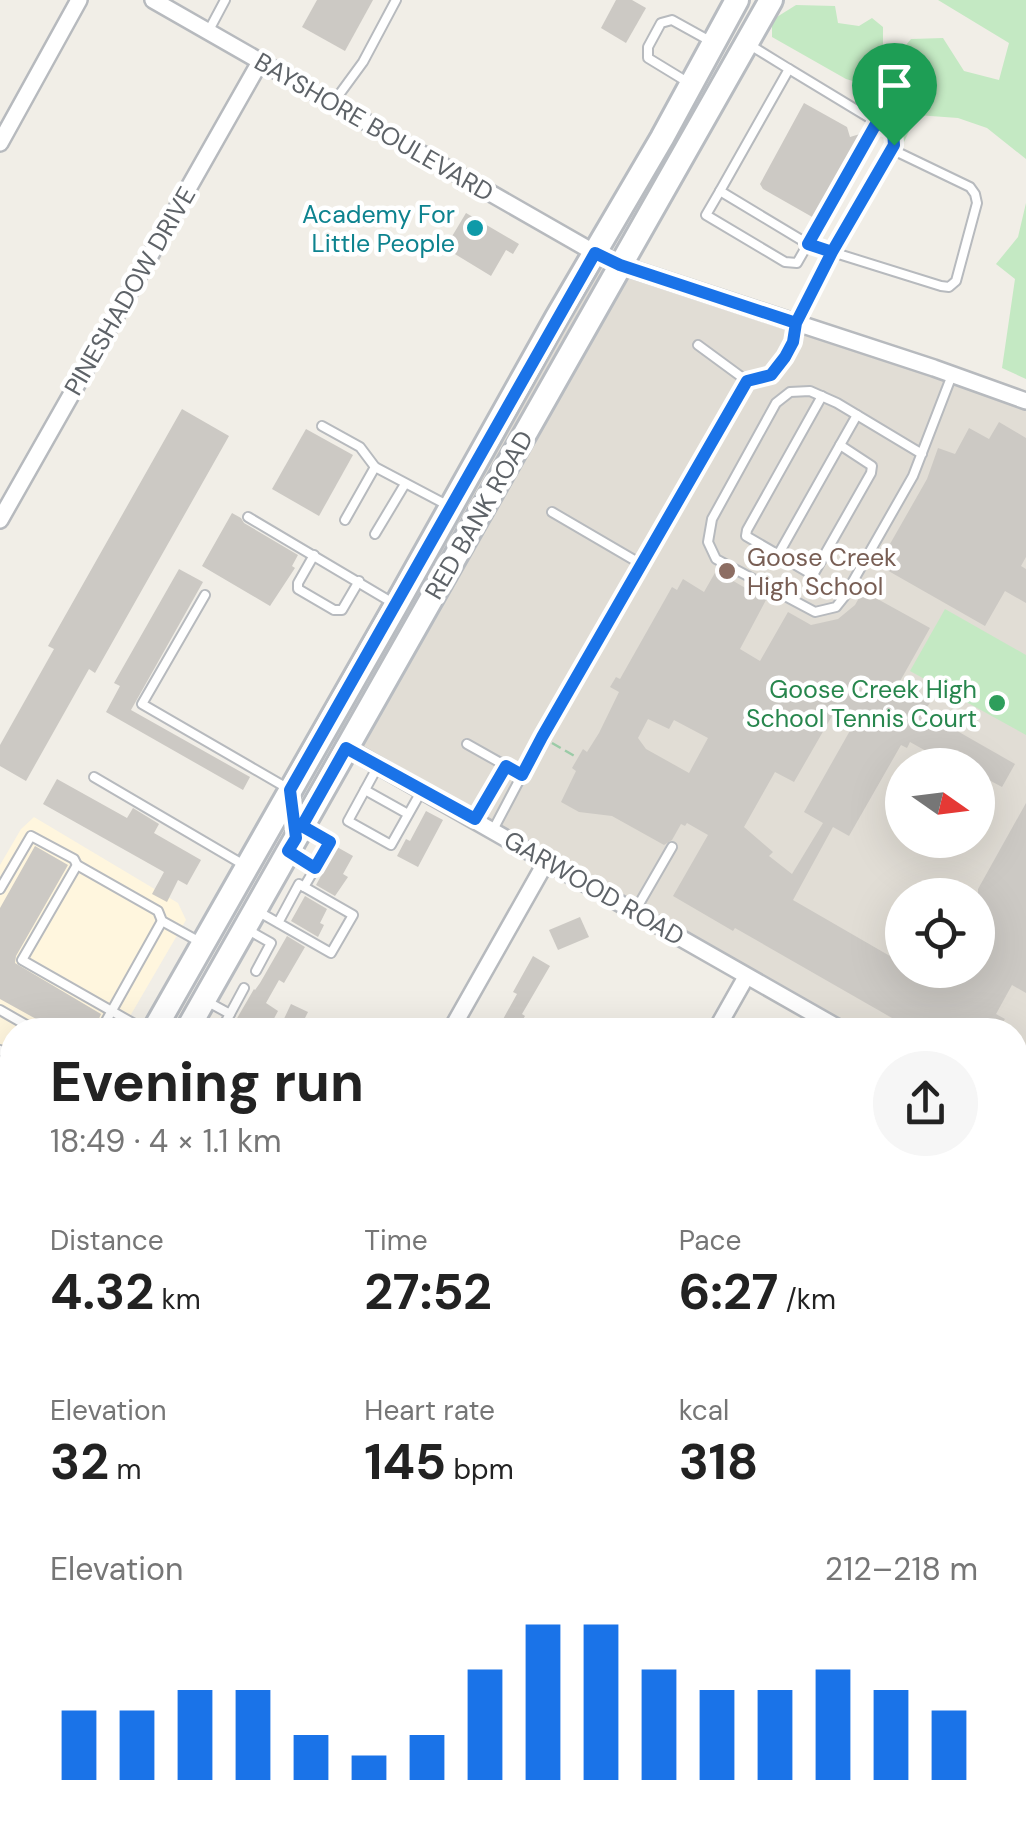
<!DOCTYPE html>
<meta charset="utf-8">
<style>
body{margin:0;font-family:"DM Sans",sans-serif;background:#f6f6f6;color:#222;height:100vh;display:flex;flex-direction:column;font-size:38px;white-space:nowrap}
*{box-sizing:border-box;margin:0}
p{font-size:32px;color:#767676}
.icon{flex:none;width:55px;height:55px;fill:none;stroke:currentColor;stroke-width:2;stroke-linecap:round;stroke-linejoin:round}
.map{position:relative;flex:1;overflow:hidden}
.panel{position:absolute;left:0px;top:1018px;width:1028px;height:812px;display:flex;flex-direction:column;background:#fff;border-radius:40px 40px 0 0;box-shadow:0 10px 40px #0002}
.panel>*{flex:none}
.needle{width:65px;rotate:104deg}
.fabs{position:absolute;left:885px;top:748px;display:grid;gap:20px}
.fabs a{display:grid;place-items:center;width:110px;height:110px;border-radius:50%;background:#fff;box-shadow:0 10px 40px #0002;font-size:50px}
.pin{position:absolute;display:grid;place-items:center;width:85px;height:85px;color:#fff;margin:-102px -42px;border-radius:50% 50% 50% 0;rotate:-45deg;box-shadow:0 0 10px #0007}
.pin .icon{rotate:45deg}
.round{display:grid;place-items:center;flex:none;width:105px;height:105px;border-radius:52px;background:#f6f6f6}
.head{display:flex;align-items:center;justify-content:space-between;height:170px;padding:0 50px}
h1{font-size:55px;font-weight:700;line-height:75px}
.metrics{display:grid;grid-template-columns:repeat(3,1fr);gap:15px;height:170px;padding:10px 50px}
.metrics div{display:grid;align-content:center}
.metrics b{font-size:50px;font-weight:700}
.metrics small{font-size:28px;font-weight:400}
.metrics p{font-size:28px}
.chart{height:280px;padding:20px 50px}
.chart p{display:flex;justify-content:space-between}
.chart svg{width:100%;height:180px;margin-top:10px;stroke:#1a73e8;stroke-width:6}
.map>svg:first-child{display:block}
.commercial{fill:#fff6de}
.education{fill:#e1ddd5;fill-rule:evenodd}
.green{fill:#c4e9c3}
.building{fill:#ccc9c4;fill-rule:evenodd}
.lines{fill:none;stroke-linecap:round;stroke-linejoin:round}
.service-casing{stroke:#b7babe;stroke-width:12}
.minor-casing{stroke:#b7babe;stroke-width:20}
.secondary-casing{stroke:#b8bcc1;stroke-width:28}
.path{stroke:#9bcba7;stroke-width:2.5;stroke-dasharray:10 5;stroke-linecap:butt}
.service{stroke:#fff;stroke-width:8}
.minor{stroke:#fff;stroke-width:15}
.secondary{stroke:#fff;stroke-width:22}
.route-casing{stroke:#fff;stroke-width:20}
.route{stroke:#1a73e8;stroke-width:12}
.culture-dot{fill:#0f9aa8;stroke:#fff;stroke-width:4}
.education-dot{fill:#8d6e63;stroke:#fff;stroke-width:4}
.leisure-dot{fill:#2e9e5b;stroke:#fff;stroke-width:4}
.labels{text-anchor:middle;dominant-baseline:central;stroke-width:9;stroke-linejoin:round;paint-order:stroke}
.street-label{font-size:25px;fill:#5e6368;stroke:#fff}
.culture-label{font-size:25px;fill:#0d838f;stroke:#fff;text-anchor:end}
.education-label{font-size:25px;fill:#785e54;stroke:#fff;text-anchor:start}
.leisure-label{font-size:25px;fill:#27864d;stroke:#fff;text-anchor:end}
</style>
<div class="map">
<svg width="1026" height="1829" viewBox="0 0 1026 1829">
<rect width="100%" height="100%" fill="#f1eee7"/>
<polygon class="commercial" points="34,817 178,903 186,920 122,1030 12,1030 12,1221 0,1243 0,865 21,829"/>
<path class="education" d="M 604,258 L 1026,401 L 1026,1132 L 1015,1126 L 1015,1030 L 842,1030 L 475,819 L 332,740 ZM 902,765 L 978,765 L 978,840 L 902,840 ZM 902,895 L 978,895 L 978,970 L 902,970 Z"/>
<g class="green">
<polygon points="938,0 1026,0 1026,159 987,128 958,118 917,115 904,142 899,112 877,88 846,79 772,37 772,20 796,5 835,6 838,23 859,26 872,18 883,27 883,46 900,52 911,39 943,38 964,71 999,80 1009,43"/>
<polygon points="1026,203 1026,379 1002,368 1015,279 996,264 1018,237"/>
<polygon points="945,609 1026,655 1026,735 910,671"/>
</g>
<g class="building">
<polygon points="317,0 373,0 345,51 302,27"/>
<polygon points="616,0 632,0 646,8 626,43 601,28"/>
<polygon points="804,103 847,127 850,137 860,134 861,137 814,218 763,189 760,184"/>
<polygon points="466,213 519,244 513,254 506,250 491,276 445,248"/>
<polygon points="182,409 229,436 95,673 89,669 26,781 0,766 0,745 54,649 48,646"/>
<polygon points="999,422 1026,438 1026,557 1021,566 1026,569 1026,603 1005,591 985,626 878,565 927,479 938,448 955,454 969,428 989,439"/>
<polygon points="306,429 353,455 319,516 272,489"/>
<polygon points="232,513 241,518 244,523 298,555 292,566 295,568 270,606 202,566"/>
<polygon points="179,569 203,582 131,710 250,777 243,790 106,712 120,686 114,683"/>
<path d="M 716,571 L 766,600 L 740,649 L 760,661 L 788,612 L 811,625 L 838,619 L 855,605 L 863,591 L 930,628 L 899,683 L 931,701 L 924,712 L 1015,764 L 1002,787 L 989,780 L 986,785 L 978,780 L 978,765 L 951,765 L 910,742 L 907,748 L 901,745 L 849,836 L 833,827 L 793,900 L 902,963 L 902,970 L 978,970 L 978,889 L 1026,803 L 1026,993 L 1012,985 L 996,1014 L 1005,1019 L 998,1030 L 913,1030 L 735,928 L 733,931 L 673,896 L 708,835 L 687,823 L 685,826 L 681,824 L 672,840 L 664,845 L 612,816 L 579,812 L 561,802 L 576,771 L 572,768 L 583,749 L 587,752 L 599,733 L 619,692 L 610,687 L 616,677 L 620,679 L 672,587 L 677,590 L 683,579 L 704,592 ZM 836,709 L 856,720 L 804,812 L 823,823 L 792,874 L 769,856 L 773,852 L 744,827 L 775,772 L 794,782 ZM 648,719 L 669,729 L 674,720 L 708,738 L 689,773 L 646,749 L 638,738 Z"/>
<polygon points="57,779 127,818 133,808 159,824 154,833 201,860 187,885 178,880 167,902 152,894 164,872 43,804"/>
<polygon points="426,811 443,820 418,867 397,856 406,839 410,841"/>
<polygon points="35,846 68,865 16,956 15,963 101,1014 94,1030 56,1030 0,999 0,908"/>
<polygon points="337,847 353,856 343,874 348,877 335,896 316,885"/>
<polygon points="305,896 327,909 320,923 324,925 318,937 291,921"/>
<polygon points="580,917 589,937 558,950 549,930"/>
<polygon points="287,936 305,947 284,983 279,980 266,1003 278,1011 268,1030 253,1030 236,1020 254,989 255,990 260,983"/>
<polygon points="533,956 550,966 522,1014 525,1016 517,1030 497,1030 517,994 513,992"/>
<polygon points="291,1004 308,1012 299,1030 282,1023"/>
<polygon points="0,1176 12,1183 12,1215 0,1208"/>
<polygon points="1026,1296 1026,1340 1015,1360 1015,1316"/>
</g>
<g class="lines">
<defs>
<g id="service">
<polyline points="208,32 225,0"/>
<polyline points="789,69 893,132 894,145 832,252 941,286 949,287 956,281 977,203 975,194 970,187 891,149"/>
<polyline points="689,83 648,58 648,47 661,23 672,20 710,41"/>
<polyline points="333,103 363,62 396,0"/>
<polyline points="720,191 706,215 785,262 797,263 877,123"/>
<polyline points="698,345 747,381"/>
<polyline points="322,426 360,447 375,467"/>
<polyline points="840,445 857,415"/>
<polyline points="922,454 837,403 810,391 790,392 776,403 712,519 708,542 716,559 815,612 836,607 844,597 913,476 952,375"/>
<polyline points="552,512 641,564"/>
<polyline points="248,517 393,603"/>
<polyline points="345,520 375,467 447,505"/>
<polyline points="375,534 405,484"/>
<polyline points="314,555 298,583 298,589 334,610 342,610 359,581"/>
<polyline points="778,555 840,445 872,466 871,473 813,575 746,536 747,530 822,396"/>
<polyline points="205,595 142,704 287,788"/>
<polyline points="467,744 522,775"/>
<polyline points="378,766 348,821 391,845 422,790"/>
<polyline points="94,777 244,865"/>
<polyline points="365,790 408,814"/>
<polyline points="475,819 506,766"/>
<polyline points="493,830 542,737 747,381 771,375 785,357 793,341 796,323 832,252 808,244 720,191 789,69 750,45"/>
<polyline points="289,852 315,868"/>
<polyline points="77,865 22,960 145,1030"/>
<polyline points="304,887 330,843 306,828"/>
<polyline points="0,889 31,836 74,859 77,865 158,911 162,921 200,942"/>
<polyline points="635,911 672,847"/>
<polyline points="259,912 331,953 353,915 299,884 278,923"/>
<polyline points="248,930 271,943 256,971"/>
<polyline points="208,1002 230,1014 244,988"/>
<polyline points="0,1010 35,1030"/>
<polyline points="101,1030 162,921"/>
<polyline points="221,1030 230,1014"/>
<polyline points="0,1050 12,1057"/>
<polyline points="11,1107 12,1105"/>
<polyline points="0,1153 12,1160"/>
<polyline points="0,1219 12,1226"/>
<polyline points="0,1267 12,1266"/>
</g>
<g id="minor">
<polyline points="153,0 595,253 620,265 934,368 1026,401"/>
<polyline points="0,143 79,0"/>
<polyline points="0,520 260,62"/>
<polyline points="347,748 842,1030"/>
<polyline points="451,1030 546,862"/>
<polyline points="716,1030 746,977"/>
<polyline points="1015,1126 1026,1132"/>
<polyline points="1015,1432 1026,1413"/>
<polyline points="0,1499 12,1506"/>
<polyline points="553,1818 574,1829"/>
<polyline points="0,1819 12,1797"/>
<polyline points="261,1829 267,1818"/>
<polyline points="527,1829 534,1818"/>
<polyline points="790,1829 796,1818"/>
</g>
<g id="secondary">
<polyline points="154,1030 396,605 557,317 662,138 737,0"/>
<polyline points="187,1030 771,0"/>
<polyline points="0,1302 12,1280"/>
<polyline points="0,1360 12,1338"/>
</g>
</defs>
<use href="#service" class="service-casing"/>
<use href="#minor" class="minor-casing"/>
<use href="#secondary" class="secondary-casing"/>
<polyline class="path" points="552,743 578,758"/>
<use href="#service" class="service"/>
<use href="#minor" class="minor"/>
<use href="#secondary" class="secondary"/>
</g>
<g class="lines">
<defs>
<polyline id="route" points="894,145 832,252 796,323 620,265 595,253 290,790 296,838 288,851 315,868 330,842 302,826 346,748 475,819 506,766 522,775 542,737 747,381 771,375 785,357 793,342 796,323 832,252 808,244 877,122 893,132 894,145"/>
</defs>
<use href="#route" class="route-casing"/>
<use href="#route" class="route"/>
</g>
<circle class="culture-dot" cx="475" cy="228" r="10"/>
<circle class="education-dot" cx="727" cy="571" r="10"/>
<circle class="leisure-dot" cx="997" cy="703" r="10"/>
<g class="labels">
<g class="street-label">
<text transform="translate(374 127) rotate(30)">BAYSHORE BOULEVARD</text>
<text transform="translate(130 291) rotate(-60)">PINESHADOW DRIVE</text>
<text transform="translate(479 515) rotate(-60)">RED BANK ROAD</text>
<text transform="translate(594 888) rotate(30)">GARWOOD ROAD</text>
</g>
<g class="culture-label">
<text x="455" y="214">Academy For<tspan x="455" dy="29">Little People</tspan></text>
</g>
<g class="education-label">
<text x="747" y="557">Goose Creek<tspan x="747" dy="29">High School</tspan></text>
</g>
<g class="leisure-label">
<text x="977" y="689">Goose Creek High<tspan x="977" dy="29">School Tennis Court</tspan></text>
</g>
</g>
</svg>
<div class="fabs">
<a><svg class="needle" viewBox="-14 -14 28 28"><path d="M0-13l5 13h-10z" fill="#e53935"/><path d="M0 13l5-13h-10z" fill="#767676"/></svg></a>
<a><svg class="icon" aria-label="locate" viewBox="0 0 24 24"><circle cx="12" cy="12" r="6"/><path d="M12 2v4M12 18v4M2 12h4M18 12h4"/></svg></a>
</div>
<div class="pin" style="left:894px;top:145px;background:#1e9e55"><svg class="icon" aria-label="arrive" viewBox="0 0 24 24"><path d="M6 21V4h12l-3 4 3 4H6"/></svg></div>
<section class="panel">
<div class="head"><div><h1>Evening run</h1><p>18:49 · 4 × 1.1 km</p></div><a class="round"><svg class="icon" aria-label="share" viewBox="0 0 24 24"><path d="M12 15V3M7 8l5-5 5 5M5 13v7h14v-7"/></svg></a></div>
<div class="metrics">
<div><p>Distance</p><b>4.32<small> km</small></b></div>
<div><p>Time</p><b>27:52</b></div>
<div><p>Pace</p><b>6:27<small> /km</small></b></div>
</div>
<div class="metrics">
<div><p>Elevation</p><b>32<small> m</small></b></div>
<div><p>Heart rate</p><b>145<small> bpm</small></b></div>
<div><p>kcal</p><b>318</b></div>
</div>
<div class="chart"><p><span>Elevation</span>212–218 m</p>
<svg viewBox="0 0 160 44" preserveAspectRatio="none"><path d="M5 44V27M15 44V27M25 44V22M35 44V22M45 44V33M55 44V38M65 44V33M75 44V17M85 44V6M95 44V6M105 44V17M115 44V22M125 44V22M135 44V17M145 44V22M155 44V27"/></svg>
</div>
</section>
</div>
